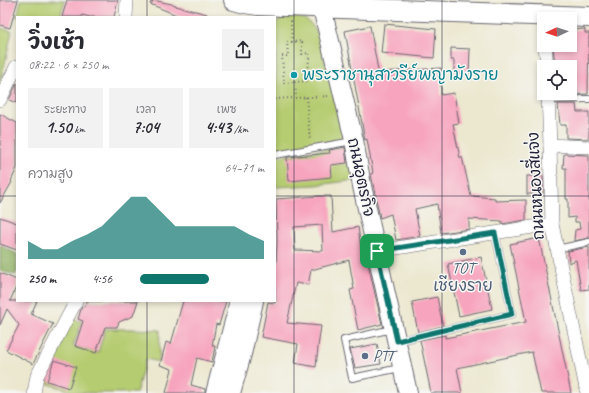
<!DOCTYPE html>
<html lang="th">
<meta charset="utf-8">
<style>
body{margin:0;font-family:Caveat,"Playpen Sans Thai",sans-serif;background:#f2f2f3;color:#2b2b33;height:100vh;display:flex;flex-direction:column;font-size:15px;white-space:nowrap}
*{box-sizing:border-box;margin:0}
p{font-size:13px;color:#7c7c81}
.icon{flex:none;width:22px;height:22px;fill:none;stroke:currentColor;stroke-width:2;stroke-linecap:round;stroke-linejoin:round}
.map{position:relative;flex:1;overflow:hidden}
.drawer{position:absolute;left:16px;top:16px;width:260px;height:286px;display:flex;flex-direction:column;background:#fff;border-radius:0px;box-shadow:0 2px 6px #0003}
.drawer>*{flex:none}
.needle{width:26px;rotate:266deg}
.tools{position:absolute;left:537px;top:12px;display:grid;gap:8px}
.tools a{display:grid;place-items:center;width:40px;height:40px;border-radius:0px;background:#fff;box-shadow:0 2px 6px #0003;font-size:20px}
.pin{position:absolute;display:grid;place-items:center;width:34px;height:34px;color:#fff;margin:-17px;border-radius:8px;box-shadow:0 2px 6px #0006}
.round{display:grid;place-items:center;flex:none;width:42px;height:42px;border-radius:0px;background:#f2f2f3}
.head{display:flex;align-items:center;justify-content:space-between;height:68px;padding:0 12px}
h1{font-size:22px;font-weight:700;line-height:30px}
.stats{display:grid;grid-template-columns:repeat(3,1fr);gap:6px;height:68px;padding:4px 12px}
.stats div{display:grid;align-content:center;border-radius:0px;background:#f2f2f3;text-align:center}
.stats b{font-size:17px;font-weight:700}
.stats small{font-size:11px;font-weight:400}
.stats p{font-size:11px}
.chart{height:112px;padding:8px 12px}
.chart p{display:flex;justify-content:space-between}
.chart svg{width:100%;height:72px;margin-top:4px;fill:#0f766e;opacity:.7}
ul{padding:0 12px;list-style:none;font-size:13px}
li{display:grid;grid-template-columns:64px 48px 1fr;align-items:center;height:30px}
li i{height:10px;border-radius:5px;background:#0f766e}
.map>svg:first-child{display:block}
.green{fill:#b6cc71;stroke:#6c7756}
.forest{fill:#90b063;stroke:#59694f}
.building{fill:#f7a4be;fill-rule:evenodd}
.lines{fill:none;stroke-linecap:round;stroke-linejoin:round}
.service-casing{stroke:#69676f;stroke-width:8}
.minor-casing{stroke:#69676f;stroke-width:14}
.secondary-casing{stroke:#69676f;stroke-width:20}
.primary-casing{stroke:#69676f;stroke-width:22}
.path{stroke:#69676f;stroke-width:2;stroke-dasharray:1 3;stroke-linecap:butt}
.service{stroke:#fff;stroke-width:6}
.minor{stroke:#fff;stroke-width:13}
.secondary{stroke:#fff;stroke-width:18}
.primary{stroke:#fff;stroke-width:20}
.route-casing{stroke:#fff;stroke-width:8}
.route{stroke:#0f766e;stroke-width:5}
.grid{fill:none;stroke:#22223b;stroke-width:1;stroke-opacity:0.55}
.culture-dot{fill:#0f9aa8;stroke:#f6f6f2;stroke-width:1.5}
.service-dot{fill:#5c6f8a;stroke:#f6f6f2;stroke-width:1.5}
.labels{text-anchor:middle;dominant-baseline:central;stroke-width:3;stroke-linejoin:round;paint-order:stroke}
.culture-label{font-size:16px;fill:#0d838f;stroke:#f6f6f2;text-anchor:start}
.street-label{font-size:16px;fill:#22223b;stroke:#f6f6f2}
.service-label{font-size:16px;fill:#4e5e75;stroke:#f6f6f2}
</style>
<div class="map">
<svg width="589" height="393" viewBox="0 0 589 393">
<rect width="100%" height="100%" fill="#f6f6f2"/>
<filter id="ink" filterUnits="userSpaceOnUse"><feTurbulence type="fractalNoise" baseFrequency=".025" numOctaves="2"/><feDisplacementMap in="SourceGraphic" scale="8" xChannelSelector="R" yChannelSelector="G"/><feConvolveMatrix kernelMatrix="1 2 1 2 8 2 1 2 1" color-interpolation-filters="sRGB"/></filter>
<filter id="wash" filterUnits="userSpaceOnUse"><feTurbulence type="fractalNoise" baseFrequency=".012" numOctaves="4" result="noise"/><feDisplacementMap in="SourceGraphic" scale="16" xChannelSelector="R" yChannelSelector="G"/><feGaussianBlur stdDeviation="0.9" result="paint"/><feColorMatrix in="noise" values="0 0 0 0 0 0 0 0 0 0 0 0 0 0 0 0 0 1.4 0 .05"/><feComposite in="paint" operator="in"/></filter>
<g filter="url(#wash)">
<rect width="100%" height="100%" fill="#ece8d0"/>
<g class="green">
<polygon points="21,0 65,0 60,17 17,17"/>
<path d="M 291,15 C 307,18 311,22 319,36 L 345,139 L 275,152 L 275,23 L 278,21 Z"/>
<polygon points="0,28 12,31 0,85"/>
<polygon points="350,146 356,180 316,185 275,187 275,157"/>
<polygon points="73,319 82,322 73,346 98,353 105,329 130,329 160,330 159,362 146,359 136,393 77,393 43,382 54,353"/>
</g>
<polygon class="forest" points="0,245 17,254 17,272 15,275 0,271"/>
<g id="blocks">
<g class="building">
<polygon points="0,0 18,0 10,28 0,25"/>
<polygon points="67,0 118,0 114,17 90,17 82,15 82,17 62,17"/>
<polygon points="153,0 176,5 176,6 207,14 207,17 181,17 150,4 151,2 152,3"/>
<polygon points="384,24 436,29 434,58 381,53"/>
<polygon points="370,26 379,76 380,72 441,68 441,95 454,93 459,123 453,124 460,158 462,157 471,196 495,198 495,201 526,200 526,220 502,224 502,221 469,219 469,229 441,233 437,204 415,209 420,236 396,240 391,214 380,218 371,174 373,173 367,139 365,140 345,31"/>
<polygon points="585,29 585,33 589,33 588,94 558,95 558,93 570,93 570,67 555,67 553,45 570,45 570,30"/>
<polygon points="451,48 470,49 469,74 454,73 454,60 451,60"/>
<polygon points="17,83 17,103 9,100"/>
<polygon points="558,104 576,104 577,112 589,112 589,139 566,138 566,125 560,125"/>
<polygon points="0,114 17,123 17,168 11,181 12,182 0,203"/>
<polygon points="345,147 347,163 331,165 332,177 289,181 287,157 330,153 329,150"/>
<polygon points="564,154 589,155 589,238 574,241 575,230 580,229 579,222 575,222 575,217 568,218 568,199 566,199 566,168 563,168"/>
<rect x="527" y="176" width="16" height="18"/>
<path d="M 319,196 L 331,196 L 333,232 L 358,227 L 362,256 L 366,255 L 382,324 L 358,330 L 350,290 L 354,289 L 349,260 L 311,270 L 308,285 L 296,283 L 287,323 L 321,326 L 318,347 L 316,367 L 295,363 L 298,344 L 261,337 L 268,302 L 275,303 L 275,263 L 276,263 L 277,241 L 276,199 ZM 322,225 L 323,251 L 295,250 L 294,227 Z"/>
<polygon points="0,217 17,223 17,250 0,244"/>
<polygon points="539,238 571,393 541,393 532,352 457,368 462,393 431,393 420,340 445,335 445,338 526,322 510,244"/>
<polygon points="589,247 589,289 581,290 576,260 569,263 568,251"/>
<polygon points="481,257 492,309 459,316 448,264"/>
<polygon points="0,273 17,280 17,285 10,301 37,301 31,314 53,324 33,364 6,350 19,325 7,309 0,325"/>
<polygon points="437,297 443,326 418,332 412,302"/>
<polygon points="87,301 138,301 133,316 119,322 117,327 105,327 96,353 75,346 83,321 78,319 82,306 84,307"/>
<polygon points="183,301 226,301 219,325 216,324 212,346 215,346 212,362 197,358 191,385 205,389 205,393 166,393 172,369 160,365 166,342 171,344"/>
<polygon points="377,344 381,364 355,368 350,349"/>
<polygon points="54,360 76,367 69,388 47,381"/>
</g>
</g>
</g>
<g filter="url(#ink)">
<use href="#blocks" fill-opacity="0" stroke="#69676f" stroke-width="1"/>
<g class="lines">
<defs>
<g id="service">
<polyline points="548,100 589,99"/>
<polyline points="275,155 353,141"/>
<polyline points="557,249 589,242"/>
<polyline points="392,329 344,340 352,378 400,368"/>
<polyline points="398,341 512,314 495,233"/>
</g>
<g id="minor">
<polyline points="126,17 127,0"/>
<polyline points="545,45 547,67"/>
<polyline points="548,93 550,145 552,224 587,393"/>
<polyline points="0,100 16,67"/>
<polyline points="550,145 589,147"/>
<polyline points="377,251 552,224"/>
<polyline points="34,393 37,376 76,301"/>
</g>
<g id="secondary">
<polyline points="320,0 354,140 362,186 408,393"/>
<polyline points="215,393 237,310 238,301"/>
<polyline points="231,393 242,354 254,301"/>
</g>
<polyline id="primary" points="234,0 245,3 258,5 589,17"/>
</defs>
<use href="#service" class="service-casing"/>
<use href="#minor" class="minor-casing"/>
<use href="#secondary" class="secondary-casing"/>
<use href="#primary" class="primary-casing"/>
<g class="path">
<polyline points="291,21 292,42 302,41 302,54 309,53 308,81 295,82 296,98"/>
<polyline points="292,42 287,42 288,56 282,56 284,83 295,82"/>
<polyline points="306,97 310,140"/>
<polyline points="275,99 330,96"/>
</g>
<use href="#service" class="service"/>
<use href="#minor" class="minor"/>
<use href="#secondary" class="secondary"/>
<use href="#primary" class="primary"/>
</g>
</g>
<g class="lines" filter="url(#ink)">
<defs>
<polygon id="route" points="495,233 512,314 397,341 377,251"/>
</defs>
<use href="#route" class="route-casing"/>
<use href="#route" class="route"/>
</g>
<path class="grid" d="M 147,0 L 147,17M 294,0 L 294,393M 442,0 L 442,393M 0,196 L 17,196M 275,196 L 589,196M 147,301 L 147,393"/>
<circle class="culture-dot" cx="294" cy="75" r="4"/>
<g class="service-dot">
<circle cx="463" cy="252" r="4"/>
<circle cx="365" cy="356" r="4"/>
</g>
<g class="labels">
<g class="culture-label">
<text x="302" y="75">พระราชานุสาวรีย์พญามังราย</text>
</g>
<g class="street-label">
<text transform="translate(361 177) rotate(78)">ถนนอุตรกิจ</text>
<text transform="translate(536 186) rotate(-93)">ถนนหนองสี่แจ่ง</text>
</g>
<g class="service-label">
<text x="463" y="268">TOT<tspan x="463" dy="18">เชียงราย</tspan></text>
<text x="373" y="356" text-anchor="start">PTT</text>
</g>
</g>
</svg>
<div class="tools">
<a><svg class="needle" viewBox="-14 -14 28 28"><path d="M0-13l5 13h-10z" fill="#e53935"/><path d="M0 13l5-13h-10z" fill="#7c7c81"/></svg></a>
<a><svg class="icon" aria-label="locate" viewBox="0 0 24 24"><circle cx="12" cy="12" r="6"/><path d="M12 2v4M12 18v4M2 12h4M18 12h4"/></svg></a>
</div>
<div class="pin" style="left:377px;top:251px;background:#1e9e55"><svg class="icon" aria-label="arrive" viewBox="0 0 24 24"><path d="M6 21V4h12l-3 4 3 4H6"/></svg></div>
<section class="drawer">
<div class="head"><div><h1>วิ่งเช้า</h1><p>08:22 · 6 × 250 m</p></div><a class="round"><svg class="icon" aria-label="share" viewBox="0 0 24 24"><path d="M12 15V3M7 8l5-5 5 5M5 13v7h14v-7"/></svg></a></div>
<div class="stats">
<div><p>ระยะทาง</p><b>1.50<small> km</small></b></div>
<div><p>เวลา</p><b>7:04</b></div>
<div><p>เพซ</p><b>4:43<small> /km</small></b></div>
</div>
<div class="chart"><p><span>ความสูง</span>64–71 m</p>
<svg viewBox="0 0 160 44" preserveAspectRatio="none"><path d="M0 44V33L10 38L20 38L30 33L40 29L50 24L60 15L70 6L80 6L90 15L100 24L110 24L120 24L130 24L140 24L150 29L160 33V44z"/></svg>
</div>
<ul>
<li><b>250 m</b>4:56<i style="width:56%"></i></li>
</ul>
</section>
</div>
